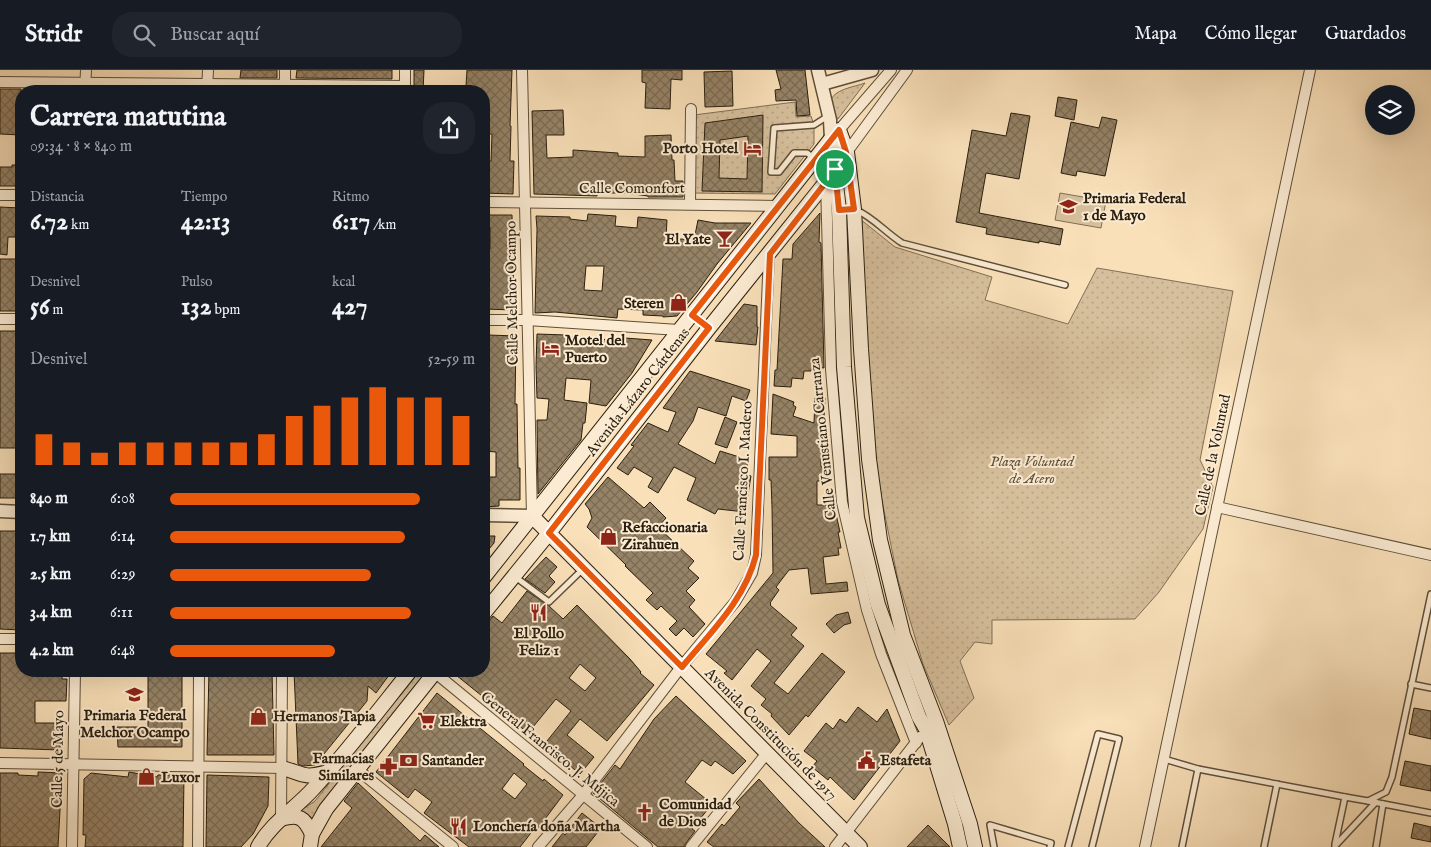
<!DOCTYPE html>
<html lang="es">
<meta charset="utf-8">
<style>
body{margin:0;font-family:"IM FELL English",serif;background:#20242c;color:#f1f3f6;height:100vh;display:flex;flex-direction:column;font-size:19px;white-space:nowrap}
*{box-sizing:border-box;margin:0}
p{font-size:16px;color:#9ea1a6}
.icon{flex:none;width:28px;height:28px;fill:none;stroke:currentColor;stroke-width:2;stroke-linecap:round;stroke-linejoin:round}
.map{position:relative;flex:1;overflow:hidden}
.drawer{position:absolute;left:15px;top:15px;width:475px;height:592px;display:flex;flex-direction:column;background:#171b24;border-radius:20px;box-shadow:0 5px 20px #0002}
.drawer>*{flex:none}
.tools{position:absolute;left:1365px;top:15px;display:grid;gap:10px}
.tools a{display:grid;place-items:center;width:50px;height:50px;border-radius:50%;background:#171b24;box-shadow:0 5px 20px #0002;font-size:25px}
.pin{position:absolute;display:grid;place-items:center;width:42px;height:42px;color:#fff;margin:-21px;border:2px solid #fff;border-radius:50%;box-shadow:0 1px 5px #0007}
.round{display:grid;place-items:center;flex:none;width:52px;height:52px;border-radius:20px;background:#20242c}
.headline{display:flex;align-items:center;justify-content:space-between;height:85px;padding:0 15px}
h1{font-size:28px;font-weight:700;line-height:38px}
.metrics{display:grid;grid-template-columns:repeat(3,1fr);gap:8px;height:85px;padding:5px 15px}
.metrics div{display:grid;align-content:center}
.metrics b{font-size:25px;font-weight:700}
.metrics small{font-size:14px;font-weight:400}
.metrics p{font-size:14px}
.chart{height:140px;padding:10px 15px}
.chart p{display:flex;justify-content:space-between}
.chart svg{width:100%;height:90px;margin-top:5px;stroke:#ea580c;stroke-width:6}
ul{padding:0 15px;list-style:none;font-size:16px}
li{display:grid;grid-template-columns:80px 60px 1fr;align-items:center;height:38px}
li i{height:12px;border-radius:6px;background:#ea580c}
header{display:flex;align-items:center;gap:30px;box-sizing:border-box;height:70px;padding:0 25px;background:#171b24;border-bottom:1px solid #363941}
header strong{font-size:24px}
nav{display:flex;gap:28px;margin-inline-start:auto;font-size:18px}
.search{width:350px;height:45px;background:#20242c;display:flex;align-items:center;gap:12px;box-sizing:border-box;padding:0 18px;border-radius:20px;color:#9ea1a6;font-size:19px}
.map>svg:first-child{display:block}
.grass{fill:url(#grass-dots);stroke:#806f56}
.pitch{fill:#d6bf9c;stroke:#806f56}
.building{fill:url(#building-cross-hatch);stroke:#2a1f0f;fill-rule:evenodd}
.lines{fill:none;stroke-linecap:round;stroke-linejoin:round}
.service-casing{stroke:#5e4f3a;stroke-width:8}
.minor-casing{stroke:#5e4f3a;stroke-width:12}
.tertiary-casing{stroke:#5e4f3a;stroke-width:15}
.secondary-casing{stroke:#2a1f0f;stroke-width:16}
.service{stroke:#fbebd2;stroke-width:5}
.minor{stroke:#fbebd2;stroke-width:10}
.tertiary{stroke:#fbebd2;stroke-width:12}
.secondary{stroke:#fbebd2;stroke-width:14}
.route-casing{stroke:#fff;stroke-width:10}
.route{stroke:#ea580c;stroke-width:6}
.labels{text-anchor:middle;dominant-baseline:central;stroke-width:4;stroke-linejoin:round;paint-order:stroke}
.poi-label{font-size:15px;font-weight:bold;fill:#2a1f0f;stroke:#fbebd2;text-anchor:start}
.street-label{font-size:15px;fill:#2a1f0f;stroke:#fbebd2}
.park-label{font-size:15px;font-style:italic;fill:#5e4f39;stroke:#fbebd2}
</style>
<header>
<strong>Stridr</strong>
<div class="search"><svg class="icon" aria-label="search" viewBox="0 0 24 24"><circle cx="10" cy="10" r="6"/><path d="M15 15l6 6"/></svg>Buscar aquí</div>
<nav><a>Mapa</a><a>Cómo llegar</a><a>Guardados</a></nav>
</header>
<div class="map">
<svg width="1431" height="777" viewBox="0 0 1431 777">
<defs>
<pattern id="grass-dots" width="8" height="8" patternUnits="userSpaceOnUse" patternTransform="scale(1.25)"><rect width="8" height="8" fill="#d6bf9c"/><path d="M2 2h.1M6 6h.1" fill="none" stroke="#b8a485" stroke-width="1.8" stroke-linecap="round"/></pattern>
<pattern id="building-cross-hatch" width="8" height="8" patternUnits="userSpaceOnUse" patternTransform="scale(1.25)"><rect width="8" height="8" fill="#968367"/><path d="M0 0l8 8M0 8l8-8" fill="none" stroke="#7b6b53"/></pattern>
</defs>
<rect width="100%" height="100%" fill="#f9e0b9"/>
<filter id="stains"><feTurbulence type="fractalNoise" baseFrequency=".004" numOctaves="4"/><feColorMatrix values="0 0 0 0 .2 0 0 0 0 .09 0 0 0 0 .02 0 0 0 .5 -.17"/></filter>
<radialGradient id="worn" r=".72"><stop offset=".6" stop-color="#630" stop-opacity="0"/><stop offset="1" stop-color="#630" stop-opacity=".3"/></radialGradient>
<g class="grass">
<path d="M 865,13 L 838,49 L 835,49 C 834,45 830,37 830,33 C 832,19 855,17 865,13 Z"/>
<polygon points="795,32 796,47 811,46 814,55 814,74 775,124 692,123 694,45"/>
<polygon points="860,149 895,177 992,207 985,230 1068,254 1097,198 1233,221 1200,390 1213,417 1203,459 1159,522 1135,549 992,550 992,574 975,572 960,591 974,628 949,655 923,594 898,510 878,411 867,275"/>
<polygon points="419,602 422,602 424,606 314,752 311,747 300,741 315,731"/>
</g>
<polygon class="pitch" points="1060,123 1106,131 1101,158 1055,150"/>
<g class="building">
<polygon points="241,0 277,0 277,8 240,8"/>
<polygon points="297,0 392,0 392,9 296,8"/>
<polygon points="414,0 424,0 423,21 414,21"/>
<polygon points="467,0 512,0 510,56 511,56 510,91 514,91 513,124 484,123 484,91 491,91 492,64 484,64 484,21 472,21 472,16 466,16"/>
<polygon points="642,0 682,0 682,10 671,9 670,39 645,38 646,13 642,12"/>
<polygon points="776,0 805,0 810,45 797,46 796,30 776,31 775,20 781,19"/>
<polygon points="732,1 733,36 705,37 704,2"/>
<polygon points="0,19 21,19 21,65 0,64"/>
<polygon points="1058,27 1077,30 1074,50 1055,46"/>
<polygon points="563,40 564,65 546,65 547,88 573,87 573,80 618,83 618,86 645,87 645,66 671,65 672,90 674,90 675,111 683,111 683,127 648,127 648,126 627,123 597,123 597,126 534,124 532,41"/>
<polygon points="1011,43 1030,46 1019,109 986,103 979,143 1063,159 1060,175 1039,171 1039,173 986,164 987,158 956,152 972,60 1006,66"/>
<path d="M 763,45 L 762,122 L 702,121 L 705,53 ZM 748,66 L 747,109 L 719,108 L 720,70 Z"/>
<polygon points="1102,47 1117,50 1105,106 1077,101 1076,106 1061,103 1071,52 1099,58"/>
<polygon points="12,95 21,95 21,116 0,116 0,97 12,97"/>
<polygon points="0,137 20,138 20,167 8,167 7,185 0,184"/>
<polygon points="820,143 819,172 821,173 824,298 816,297 816,288 811,301 804,301 803,309 792,308 791,317 774,316 775,300 777,300 783,189 792,189 793,174"/>
<path d="M 588,144 L 616,146 L 615,156 L 637,158 L 638,147 L 667,150 L 666,168 L 694,170 L 698,150 L 715,153 L 751,153 L 717,194 L 697,222 L 677,246 L 663,247 L 663,246 L 643,245 L 643,240 L 618,239 L 617,248 L 555,242 L 535,243 L 537,159 L 536,146 L 570,147 L 570,149 L 587,151 ZM 586,196 L 604,196 L 602,221 L 584,220 Z"/>
<polygon points="484,145 512,145 514,240 484,239 484,179 490,179 490,157 484,157"/>
<polygon points="0,189 21,189 21,240 19,241 0,241"/>
<polygon points="744,234 757,236 757,257 758,257 756,275 715,271"/>
<polygon points="0,261 18,261 18,263 21,263 21,286 18,288 18,308 21,308 21,378 0,378"/>
<polygon points="537,264 566,265 566,266 601,269 609,270 609,268 624,270 625,268 652,270 632,303 606,336 589,333 591,310 566,308 564,330 587,333 585,353 583,353 581,370 538,424 537,350 547,350 549,329 537,328 536,296"/>
<polygon points="488,265 516,266 515,334 517,334 518,398 520,398 520,430 499,430 499,436 484,437 485,407 496,407 496,382 484,381 484,266"/>
<polygon points="690,301 750,320 746,331 732,326 726,346 698,337 693,351 678,374 715,394 720,381 749,390 744,404 751,406 745,442 718,439 715,444 687,430 696,408 674,397 658,423 648,417 653,408 634,397 628,405 617,398 634,376 631,375 648,353 668,362 676,342 663,338"/>
<polygon points="773,324 794,332 793,335 796,337 793,346 814,353 815,328 825,328 823,367 821,367 821,397 826,397 826,411 817,411 817,435 834,435 840,462 838,462 841,478 838,478 839,485 823,487 826,514 847,512 848,521 811,524 808,498 789,500 776,517 779,520 770,533 771,534 770,535 797,558 791,565 804,576 774,613 788,624 822,583 845,602 808,647 806,645 789,665 771,646 772,644 761,635 766,629 751,616 771,591 757,579 732,610 724,603 727,601 706,584 773,503 772,437 771,410 769,410 769,387 797,387 797,366 771,364"/>
<polygon points="725,347 737,352 727,378 715,374"/>
<rect x="0" y="404" width="21" height="24"/>
<polygon points="608,407 644,438 650,432 666,448 659,456 660,459 694,491 688,498 699,508 686,521 695,530 689,537 705,554 693,567 684,558 676,566 669,559 677,551 661,536 657,540 646,530 653,523 625,496 626,495 587,457 592,448 589,439 585,434"/>
<polygon points="0,461 21,461 21,560 0,559"/>
<polygon points="484,466 495,466 494,473 484,485"/>
<polygon points="546,487 557,497 549,506 555,512 545,523 525,509"/>
<path d="M 527,521 L 549,536 L 563,549 L 577,535 L 630,589 L 641,602 L 640,603 L 654,615 L 607,671 L 580,649 L 567,665 L 594,687 L 580,704 L 553,682 L 552,684 L 543,676 L 571,641 L 556,629 L 528,663 L 451,601 L 484,601 L 484,557 L 493,546 L 502,553 ZM 580,594 L 596,608 L 585,621 L 569,608 Z"/>
<polygon points="848,542 851,553 844,555 834,563 826,554 836,545"/>
<polygon points="0,583 21,583 21,601 62,601 62,609 67,609 66,631 35,631 35,653 61,653 60,680 0,678"/>
<polygon points="148,601 182,601 182,677 118,677 117,657 148,657"/>
<polygon points="209,601 272,601 274,685 207,685"/>
<polygon points="294,601 392,601 376,623 368,616 367,631 315,695 303,696 298,694"/>
<path d="M 437,623 L 524,694 L 523,695 L 543,711 L 544,709 L 563,725 L 536,761 L 534,759 L 520,777 L 469,777 L 424,743 L 432,732 L 415,719 L 408,728 L 376,702 ZM 514,703 L 527,714 L 515,729 L 502,719 Z"/>
<polygon points="676,626 746,691 733,704 715,691 711,696 702,690 685,712 712,734 692,759 695,761 686,773 684,777 658,777 593,723 615,695 620,699 654,649"/>
<polygon points="858,637 877,652 887,639 900,671 854,730 830,707 828,710 812,697 817,691 804,681 826,653 833,659 840,649 846,653"/>
<polygon points="1414,638 1431,641 1431,669 1409,664"/>
<polygon points="1405,691 1431,696 1431,721 1400,715"/>
<polygon points="38,702 62,703 58,777 0,777 0,703 18,703 18,705 38,706"/>
<polygon points="129,702 157,707 158,705 184,705 183,777 85,777 86,765 83,765 84,709 91,703 128,707"/>
<polygon points="207,705 269,707 268,736 253,764 241,777 206,777"/>
<polygon points="759,709 799,753 825,777 714,777 707,772 722,754 724,756 740,737 736,733"/>
<polygon points="358,713 420,771 425,765 439,777 321,777 352,738 344,731"/>
<polygon points="582,743 601,758 586,777 552,777 563,763 565,765"/>
<polygon points="1414,753 1431,757 1431,772 1411,768"/>
<polygon points="928,755 950,777 907,777"/>
</g>
<g class="lines">
<defs>
<g id="service">
<polyline points="814,88 807,83 794,83 779,102 771,102 774,58 814,55 828,46"/>
<path d="M 840,140 C 845,140 851,138 856,140 C 873,147 886,163 902,173 L 1065,215"/>
<polyline points="514,506 549,532 583,499"/>
<polyline points="1411,614 1431,618"/>
<polyline points="1164,689 1198,699 1345,727 1368,731 1386,722 1392,707 1431,524"/>
<polyline points="1368,731 1431,743"/>
<polyline points="1335,774 1345,727"/>
<polyline points="1335,776 1376,732"/>
<polyline points="994,777 990,755 1051,773 1050,777"/>
<polyline points="1068,777 1098,664 1119,669 1092,777"/>
<polyline points="1182,777 1198,699"/>
<polyline points="1264,777 1277,714"/>
<polyline points="1376,777 1383,734"/>
</g>
<g id="minor">
<polyline points="522,0 532,446"/>
<polyline points="0,12 405,16"/>
<polyline points="285,20 285,0"/>
<polyline points="85,21 86,0"/>
<polyline points="207,21 208,0"/>
<polyline points="405,21 405,0"/>
<polyline points="839,60 891,0"/>
<polyline points="847,82 907,0"/>
<polyline points="826,112 831,299 842,432 867,540 881,584 916,673"/>
<polyline points="0,125 21,125"/>
<polyline points="484,132 780,136"/>
<polyline points="690,133 691,39"/>
<polyline points="0,249 21,249"/>
<polyline points="484,250 527,250 679,260"/>
<polyline points="1217,437 1431,485"/>
<polyline points="0,569 21,569"/>
<polyline points="433,601 647,777"/>
<polyline points="0,693 282,698"/>
<polyline points="358,700 453,777"/>
<polyline points="281,749 282,601"/>
<polyline points="72,777 75,601"/>
<polyline points="198,777 199,601"/>
<polyline points="538,777 583,725 681,597 735,532 752,503 756,485 769,184"/>
<polyline points="691,777 767,683"/>
<polyline points="835,777 920,667"/>
<polyline points="1145,777 1310,0"/>
</g>
<g id="tertiary">
<polyline points="818,0 830,50 831,69"/>
<polyline points="822,14 872,0"/>
<polyline points="0,441 21,442"/>
<polyline points="484,445 532,446"/>
</g>
<g id="secondary">
<polyline points="839,60 847,82 854,139 861,279 869,389 880,470 903,565 936,651 970,754 975,777"/>
<polyline points="831,69 839,140 844,297 857,448 878,535 919,647 926,659 955,754 960,777"/>
<polyline points="532,446 860,777"/>
<polyline points="484,507 834,65"/>
<polyline points="484,543 549,463 709,258 826,112 836,96"/>
<path d="M 282,698 C 305,704 302,709 328,702"/>
<path d="M 281,749 C 299,744 304,747 312,764"/>
<path d="M 258,777 C 271,753 295,739 313,719 C 347,682 378,641 410,601"/>
<polyline points="310,777 312,764 326,739 436,601"/>
</g>
</defs>
<use href="#service" class="service-casing"/>
<use href="#minor" class="minor-casing"/>
<use href="#tertiary" class="tertiary-casing"/>
<use href="#secondary" class="secondary-casing"/>
<use href="#service" class="service"/>
<use href="#minor" class="minor"/>
<use href="#tertiary" class="tertiary"/>
<use href="#secondary" class="secondary"/>
</g>
<g class="lines">
<defs>
<path id="route" d="M 839,60 L 846,82 L 854,139 L 839,140 L 835,99 L 826,112 L 770,184 L 756,485 C 745,530 710,563 682,597 L 549,463 L 709,258 L 692,245 Z"/>
</defs>
<use href="#route" class="route-casing"/>
<use href="#route" class="route"/>
</g>
<defs>
<symbol id="hotel-bare" viewBox="-9 -9 18 18"><path d="M-6-4.5h1.5V1H6V5H4.5V3h-9V5H-6ZM-4 0a1.8 1.8 0 1 1 3.6 0ZM.5 0V-2.5h3Q6-2.5 6 0Z" fill="#8f2418" stroke="#fbebd2" stroke-width="2.5" paint-order="stroke"/></symbol>
<symbol id="school-bare" viewBox="-9 -9 18 18"><path d="M0-5L7-2L0 1L-7-2ZM-4 1L0 2.5L4 1V4Q0 6-4 4Z" fill="#8f2418" stroke="#fbebd2" stroke-width="2.5" paint-order="stroke"/></symbol>
<symbol id="bar-bare" viewBox="-9 -9 18 18"><path d="M-6-5H6L.8 .8V4.5H3.5V6h-7V4.5H-.8V.8Z" fill="#8f2418" stroke="#fbebd2" stroke-width="2.5" paint-order="stroke"/></symbol>
<symbol id="shop-bare" viewBox="-9 -9 18 18"><path d="M-5-2.5h2.3a2.7 3.5 0 0 1 5.4 0H5L5.5 6h-11ZM-1.5-2.5h3a1.5 2.3 0 0 0-3 0Z" fill="#8f2418" stroke="#fbebd2" stroke-width="2.5" paint-order="stroke"/></symbol>
<symbol id="restaurant-bare" viewBox="-9 -9 18 18"><path d="M-5-6h1v4h1v-4h1v4h1v-4h1v5L-1.5 .5V6h-2V.5L-5-1ZM5-6V6H3V1.5H1.5Q1.5-4 5-6Z" fill="#8f2418" stroke="#fbebd2" stroke-width="2.5" paint-order="stroke"/></symbol>
<symbol id="supermarket-bare" viewBox="-9 -9 18 18"><path d="M-6-5.5h2.5l.6 2H6L4.5 2H-2.5L-4.4-4H-6ZM-1.5 3.2a1.3 1.3 0 1 0 .1 0ZM3 3.2a1.3 1.3 0 1 0 .1 0Z" fill="#8f2418" stroke="#fbebd2" stroke-width="2.5" paint-order="stroke"/></symbol>
<symbol id="bank-bare" viewBox="-9 -9 18 18"><path d="M-6-4H6V4H-6ZM0-2.3a2.3 2.3 0 1 0 0 4.6a2.3 2.3 0 1 0 0-4.6Z" fill="#8f2418" stroke="#fbebd2" stroke-width="2.5" paint-order="stroke"/></symbol>
<symbol id="civic-bare" viewBox="-9 -9 18 18"><path d="M-.6-6.5H3V-4.5H.6V-3L4-1V1h2V6H-6V1h2V-1L-.6-3ZM-1.2 2.5V6h2.4V2.5Z" fill="#8f2418" stroke="#fbebd2" stroke-width="2.5" paint-order="stroke"/></symbol>
<symbol id="pharmacy-bare" viewBox="-9 -9 18 18"><path d="M-2-6h4v4h4v4h-4v4h-4v-4h-4v-4h4Z" fill="#8f2418" stroke="#fbebd2" stroke-width="2.5" paint-order="stroke"/></symbol>
<symbol id="church-bare" viewBox="-9 -9 18 18"><path d="M-1.2-6h2.4v3.5h3.3v2.4h-3.3V6h-2.4V-.1h-3.3v-2.4h3.3Z" fill="#8f2418" stroke="#fbebd2" stroke-width="2.5" paint-order="stroke"/></symbol>
</defs>
<g fill-rule="evenodd">
<use href="#hotel-bare" x="740" y="66" width="25" height="25"/>
<use href="#school-bare" x="1056" y="124" width="25" height="25"/>
<use href="#bar-bare" x="712" y="156" width="25" height="25"/>
<use href="#shop-bare" x="666" y="220" width="25" height="25"/>
<use href="#hotel-bare" x="538" y="266" width="25" height="25"/>
<use href="#shop-bare" x="596" y="454" width="25" height="25"/>
<use href="#restaurant-bare" x="526" y="530" width="25" height="25"/>
<use href="#school-bare" x="122" y="612" width="25" height="25"/>
<use href="#shop-bare" x="246" y="634" width="25" height="25"/>
<use href="#supermarket-bare" x="414" y="638" width="25" height="25"/>
<use href="#bank-bare" x="396" y="678" width="25" height="25"/>
<use href="#civic-bare" x="854" y="678" width="25" height="25"/>
<use href="#pharmacy-bare" x="376" y="684" width="25" height="25"/>
<use href="#shop-bare" x="134" y="694" width="25" height="25"/>
<use href="#church-bare" x="632" y="730" width="25" height="25"/>
<use href="#restaurant-bare" x="446" y="744" width="25" height="25"/>
</g>
<g class="labels">
<g class="poi-label">
<text x="738" y="78" text-anchor="end">Porto Hotel</text>
<text x="1083" y="128">Primaria Federal<tspan x="1083" dy="17">1 de Mayo</tspan></text>
<text x="711" y="169" text-anchor="end">El Yate</text>
<text x="664" y="233" text-anchor="end">Steren</text>
<text x="565" y="270">Motel del<tspan x="565" dy="17">Puerto</tspan></text>
<text x="622" y="457">Refaccionaria<tspan x="622" dy="17">Zirahuen</tspan></text>
<text x="539" y="563" text-anchor="middle">El Pollo<tspan x="539" dy="17">Feliz 1</tspan></text>
<text x="135" y="645" text-anchor="middle">Primaria Federal<tspan x="135" dy="17">Melchor Ocampo</tspan></text>
<text x="273" y="646">Hermanos Tapia</text>
<text x="440" y="651">Elektra</text>
<text x="374" y="688" text-anchor="end">Farmacias<tspan x="374" dy="17">Similares</tspan></text>
<text x="422" y="690">Santander</text>
<text x="880" y="690">Estafeta</text>
<text x="161" y="707">Luxor</text>
<text x="659" y="734">Comunidad<tspan x="659" dy="17">de Dios</tspan></text>
<text x="473" y="756">Lonchería doña Martha</text>
</g>
<g class="street-label">
<text x="632" y="118">Calle Comonfort</text>
<text transform="translate(512 223) rotate(-91)">Calle Melchor Ocampo</text>
<text transform="translate(638 322) rotate(-52)">Avenida Lázaro Cárdenas</text>
<text transform="translate(823 369) rotate(-96)">Calle Venustiano Carranza</text>
<text transform="translate(1213 385) rotate(-78)">Calle de la Voluntad</text>
<text transform="translate(743 411) rotate(-87)">Calle Francisco I. Madero</text>
<text transform="translate(771 664) rotate(45)">Avenida Constitución de 1917</text>
<text transform="translate(550 679) rotate(39)">General Francisco. J. Mújica</text>
<text transform="translate(58 689) rotate(-89)">Calle 5 de Mayo</text>
</g>
<g class="park-label">
<text x="1032" y="391">Plaza Voluntad<tspan x="1032" dy="17">de Acero</tspan></text>
</g>
</g>
<rect width="100%" height="100%" filter="url(#stains)"/>
<rect width="100%" height="100%" fill="url(#worn)"/>
</svg>
<div class="tools">
<a><svg class="icon" aria-label="layers" viewBox="0 0 24 24"><path d="M12 4l9 5-9 5-9-5zM3 14l9 5 9-5"/></svg></a>
</div>
<div class="pin" style="left:835px;top:99px;background:#1e9e55"><svg class="icon" aria-label="arrive" viewBox="0 0 24 24"><path d="M6 21V4h12l-3 4 3 4H6"/></svg></div>
<section class="drawer">
<div class="headline"><div><h1>Carrera matutina</h1><p>09:34 · 8 × 840 m</p></div><a class="round"><svg class="icon" aria-label="share" viewBox="0 0 24 24"><path d="M12 15V3M7 8l5-5 5 5M5 13v7h14v-7"/></svg></a></div>
<div class="metrics">
<div><p>Distancia</p><b>6.72<small> km</small></b></div>
<div><p>Tiempo</p><b>42:13</b></div>
<div><p>Ritmo</p><b>6:17<small> /km</small></b></div>
</div>
<div class="metrics">
<div><p>Desnivel</p><b>56<small> m</small></b></div>
<div><p>Pulso</p><b>132<small> bpm</small></b></div>
<div><p>kcal</p><b>427</b></div>
</div>
<div class="chart"><p><span>Desnivel</span>52–59 m</p>
<svg viewBox="0 0 160 44" preserveAspectRatio="none"><path d="M5 44V29M15 44V33M25 44V38M35 44V33M45 44V33M55 44V33M65 44V33M75 44V33M85 44V29M95 44V20M105 44V15M115 44V11M125 44V6M135 44V11M145 44V11M155 44V20"/></svg>
</div>
<ul>
<li><b>840 m</b>6:08<i style="width:82%"></i></li>
<li><b>1.7 km</b>6:14<i style="width:77%"></i></li>
<li><b>2.5 km</b>6:29<i style="width:66%"></i></li>
<li><b>3.4 km</b>6:11<i style="width:79%"></i></li>
<li><b>4.2 km</b>6:48<i style="width:54%"></i></li>
</ul>
</section>
</div>
